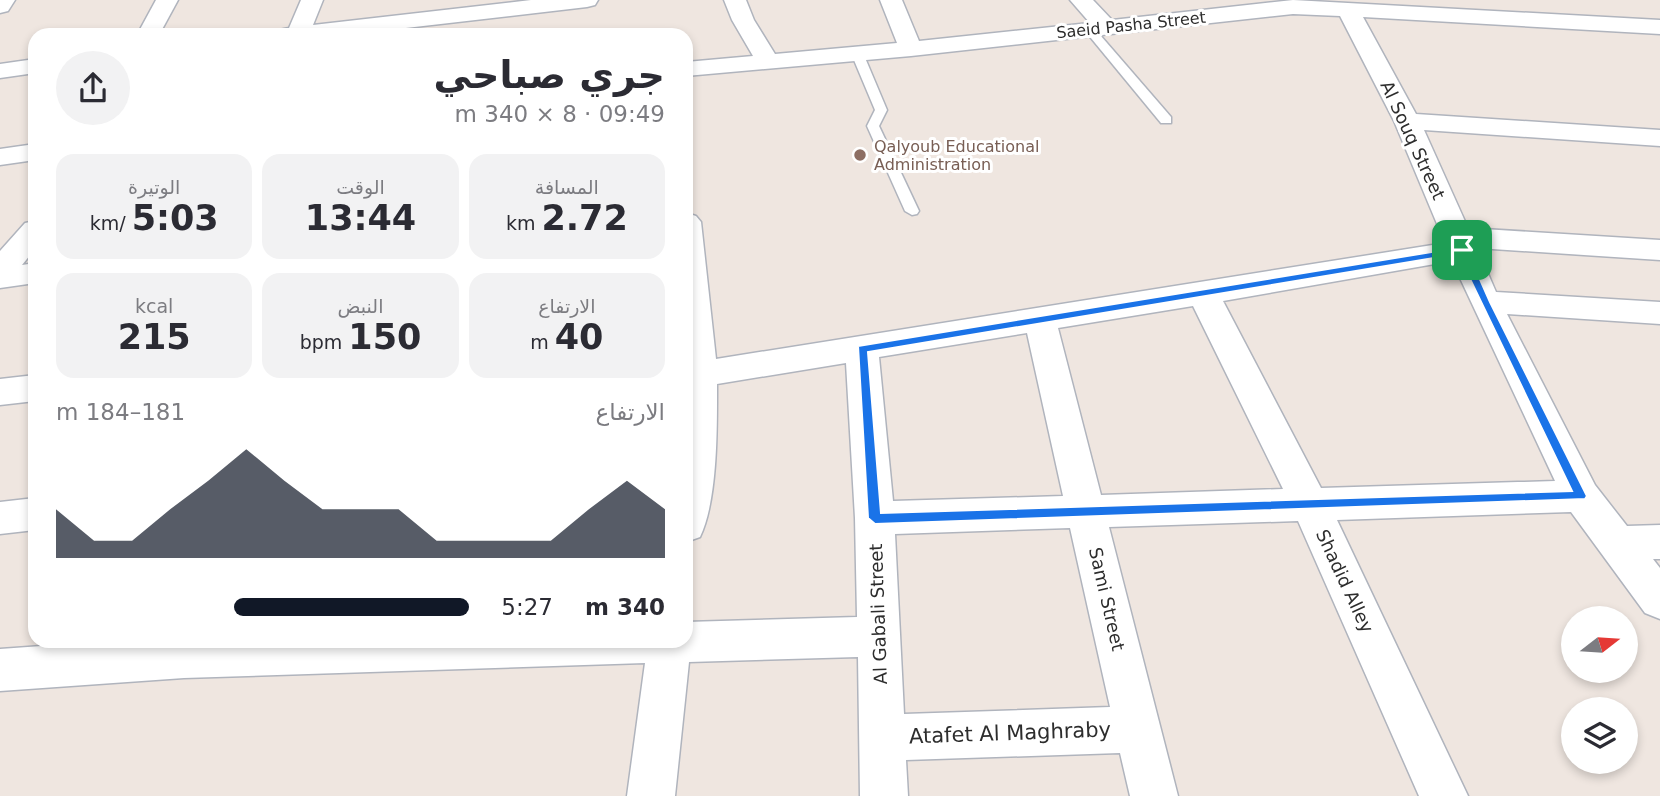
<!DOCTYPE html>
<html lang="ar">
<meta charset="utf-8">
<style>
body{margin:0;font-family:"DejaVu Sans","Noto Sans Arabic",sans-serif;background:#f2f2f3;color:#2b2b33;direction:rtl;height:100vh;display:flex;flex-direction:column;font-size:26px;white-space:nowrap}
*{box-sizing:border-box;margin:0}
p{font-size:23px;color:#7c7c81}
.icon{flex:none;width:38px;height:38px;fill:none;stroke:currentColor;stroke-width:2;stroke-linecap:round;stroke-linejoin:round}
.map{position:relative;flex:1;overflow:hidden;direction:ltr}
.sheet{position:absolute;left:28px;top:28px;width:665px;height:620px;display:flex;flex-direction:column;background:#fff;border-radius:21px;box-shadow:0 4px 10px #0003;direction:rtl}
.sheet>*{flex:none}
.needle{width:46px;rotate:73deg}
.controls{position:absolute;left:1561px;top:606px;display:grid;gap:14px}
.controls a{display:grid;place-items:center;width:77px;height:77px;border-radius:50%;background:#fff;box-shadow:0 4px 10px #0003;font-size:35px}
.pin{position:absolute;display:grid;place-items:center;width:60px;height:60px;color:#fff;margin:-30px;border-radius:14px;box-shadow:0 4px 10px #0006}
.round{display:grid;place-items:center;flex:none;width:74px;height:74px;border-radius:37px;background:#f2f2f3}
.summary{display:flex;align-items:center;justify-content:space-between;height:119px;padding:0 28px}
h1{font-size:38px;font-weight:800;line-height:52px}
.figures{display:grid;grid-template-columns:repeat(3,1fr);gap:10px;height:119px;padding:7px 28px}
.figures div{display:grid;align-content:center;border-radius:18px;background:#f2f2f3;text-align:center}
.figures b{font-size:35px;font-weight:800}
.figures small{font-size:19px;font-weight:400}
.figures p{font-size:19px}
.chart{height:196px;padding:14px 28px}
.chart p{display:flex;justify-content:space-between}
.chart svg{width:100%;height:126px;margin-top:7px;fill:#111827;opacity:.7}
ul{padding:0 28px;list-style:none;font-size:23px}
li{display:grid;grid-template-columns:112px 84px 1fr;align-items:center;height:52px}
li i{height:18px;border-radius:9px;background:#111827}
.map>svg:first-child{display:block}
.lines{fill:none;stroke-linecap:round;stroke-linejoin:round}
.service-casing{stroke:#b0b4bd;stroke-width:3}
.minor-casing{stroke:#b0b4bd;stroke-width:3}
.service{fill:#fff;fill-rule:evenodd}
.minor{fill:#fff;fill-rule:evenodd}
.route{fill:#1a73e8;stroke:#fff;stroke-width:2;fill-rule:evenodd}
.education-dot{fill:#8d6e63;stroke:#fff;stroke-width:2.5}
.labels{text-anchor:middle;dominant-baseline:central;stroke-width:6;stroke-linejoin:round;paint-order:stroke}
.far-street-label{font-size:16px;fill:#2d2d2d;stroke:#fff}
.far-education-label{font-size:16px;fill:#785e54;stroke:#fff;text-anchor:start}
.street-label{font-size:18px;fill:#2d2d2d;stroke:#fff}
.near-street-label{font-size:21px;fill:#2d2d2d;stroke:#fff}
</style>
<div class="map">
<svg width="1660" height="796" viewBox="0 0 1660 796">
<rect width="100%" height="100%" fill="#efe6e0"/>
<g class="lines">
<defs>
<g id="service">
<polygon points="1086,28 1094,28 1171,117 1171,123 1161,123 1086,32"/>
<polygon points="857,49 863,53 887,110 879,126 919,211 917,214 912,215 905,211 867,126 875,110 851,53"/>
</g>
<g id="minor">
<polygon points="0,0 15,0 8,11 0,13"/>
<polygon points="156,0 178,0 159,35 137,35"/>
<polygon points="301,0 323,0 313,25 531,0 598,0 595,5 587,7 345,35 276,35 279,30 289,28"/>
<path d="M 724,0 L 746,0 L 754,20 L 775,54 L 897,43 L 880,0 L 902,0 L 919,41 L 1090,23 L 1070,0 L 1093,0 L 1112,20 L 1293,0 L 1660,20 L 1660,34 L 1363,17 L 1416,114 L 1660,130 L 1660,146 L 1424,130 L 1468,228 L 1660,240 L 1660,260 L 1477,248 L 1496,292 L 1660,302 L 1660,324 L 1507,314 L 1595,485 L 1627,526 L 1660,525 L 1660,559 L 1653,559 L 1660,568 L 1660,619 L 1645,613 L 1571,512 L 1337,520 L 1468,796 L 1419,796 L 1298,521 L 1109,527 L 1178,796 L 1130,796 L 1120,753 L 906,760 L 908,796 L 860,796 L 858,657 L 689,662 L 675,796 L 627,796 L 645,663 L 184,678 L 0,691 L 0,649 L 125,640 L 686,640 L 686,622 L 857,617 L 855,518 L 846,363 L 717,384 C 717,425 718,500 700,537 L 686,542 L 686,213 L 696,216 L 701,222 L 716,359 L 1445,243 L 1394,121 L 1340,16 L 1293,14 L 911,56 L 686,76 L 686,62 L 753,56 L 732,20 ZM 1452,261 L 1555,481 L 1321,488 L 1223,301 ZM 1193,306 L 1283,489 L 1101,495 L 1058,328 ZM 1027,333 L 1063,496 L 893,501 L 879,357 ZM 1070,528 L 1110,707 L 904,714 L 895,534 Z"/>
<polygon points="35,59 35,73 0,78 0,64"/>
<polygon points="35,144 35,160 0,165 0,149"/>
<polygon points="35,221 35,249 22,265 35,263 35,283 0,288 0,251 25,223"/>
<polygon points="35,375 35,401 0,405 0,379"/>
<polygon points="35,498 35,530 0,534 0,502"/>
</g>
</defs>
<use href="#service" class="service-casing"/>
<use href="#minor" class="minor-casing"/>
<use href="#service" class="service"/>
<use href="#minor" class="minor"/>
</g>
<path class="route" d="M 1462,247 L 1467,250 L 1490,302 L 1587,496 L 1585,499 L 875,524 L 868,518 L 858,346 ZM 1458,254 L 1572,491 L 881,513 L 868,352 Z"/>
<circle class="education-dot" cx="860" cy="155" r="7"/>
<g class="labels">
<g class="far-street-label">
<text transform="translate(1131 25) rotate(-6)">Saeid Pasha Street</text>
</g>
<g class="far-education-label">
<text x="874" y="146">Qalyoub Educational<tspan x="874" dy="18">Administration</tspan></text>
</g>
<g class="street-label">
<text transform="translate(1413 140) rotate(65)">Al Souq Street</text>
<text transform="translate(1345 581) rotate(65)">Shadid Alley</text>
<text transform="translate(1107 599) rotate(77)">Sami Street</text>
<text transform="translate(878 614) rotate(-92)">Al Gabali Street</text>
</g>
<g class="near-street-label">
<text transform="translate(1010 733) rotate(-2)">Atafet Al Maghraby</text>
</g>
</g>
</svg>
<div class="controls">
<a><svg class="needle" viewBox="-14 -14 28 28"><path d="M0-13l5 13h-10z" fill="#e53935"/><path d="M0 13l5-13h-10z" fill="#7c7c81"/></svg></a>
<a><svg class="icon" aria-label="layers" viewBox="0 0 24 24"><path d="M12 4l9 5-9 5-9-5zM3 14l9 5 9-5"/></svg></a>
</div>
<div class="pin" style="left:1462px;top:250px;background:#1e9e55"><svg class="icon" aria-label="arrive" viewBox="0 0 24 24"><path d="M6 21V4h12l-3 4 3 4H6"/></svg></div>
<section class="sheet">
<div class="summary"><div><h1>جري صباحي</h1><p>09:49 · 8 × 340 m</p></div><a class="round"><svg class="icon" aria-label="share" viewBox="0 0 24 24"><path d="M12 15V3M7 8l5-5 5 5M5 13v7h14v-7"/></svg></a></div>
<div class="figures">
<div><p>المسافة</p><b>2.72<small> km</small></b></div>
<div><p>الوقت</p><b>13:44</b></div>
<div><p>الوتيرة</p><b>5:03<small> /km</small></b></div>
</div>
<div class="figures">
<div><p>الارتفاع</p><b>40<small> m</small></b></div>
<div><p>النبض</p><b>150<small> bpm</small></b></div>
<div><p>kcal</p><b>215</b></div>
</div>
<div class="chart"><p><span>الارتفاع</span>181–184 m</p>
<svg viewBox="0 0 160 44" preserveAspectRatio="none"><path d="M0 44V27L10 38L20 38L30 27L40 17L50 6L60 17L70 27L80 27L90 27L100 38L110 38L120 38L130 38L140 27L150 17L160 27V44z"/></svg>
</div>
<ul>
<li><b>340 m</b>5:27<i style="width:57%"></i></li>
</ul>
</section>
</div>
